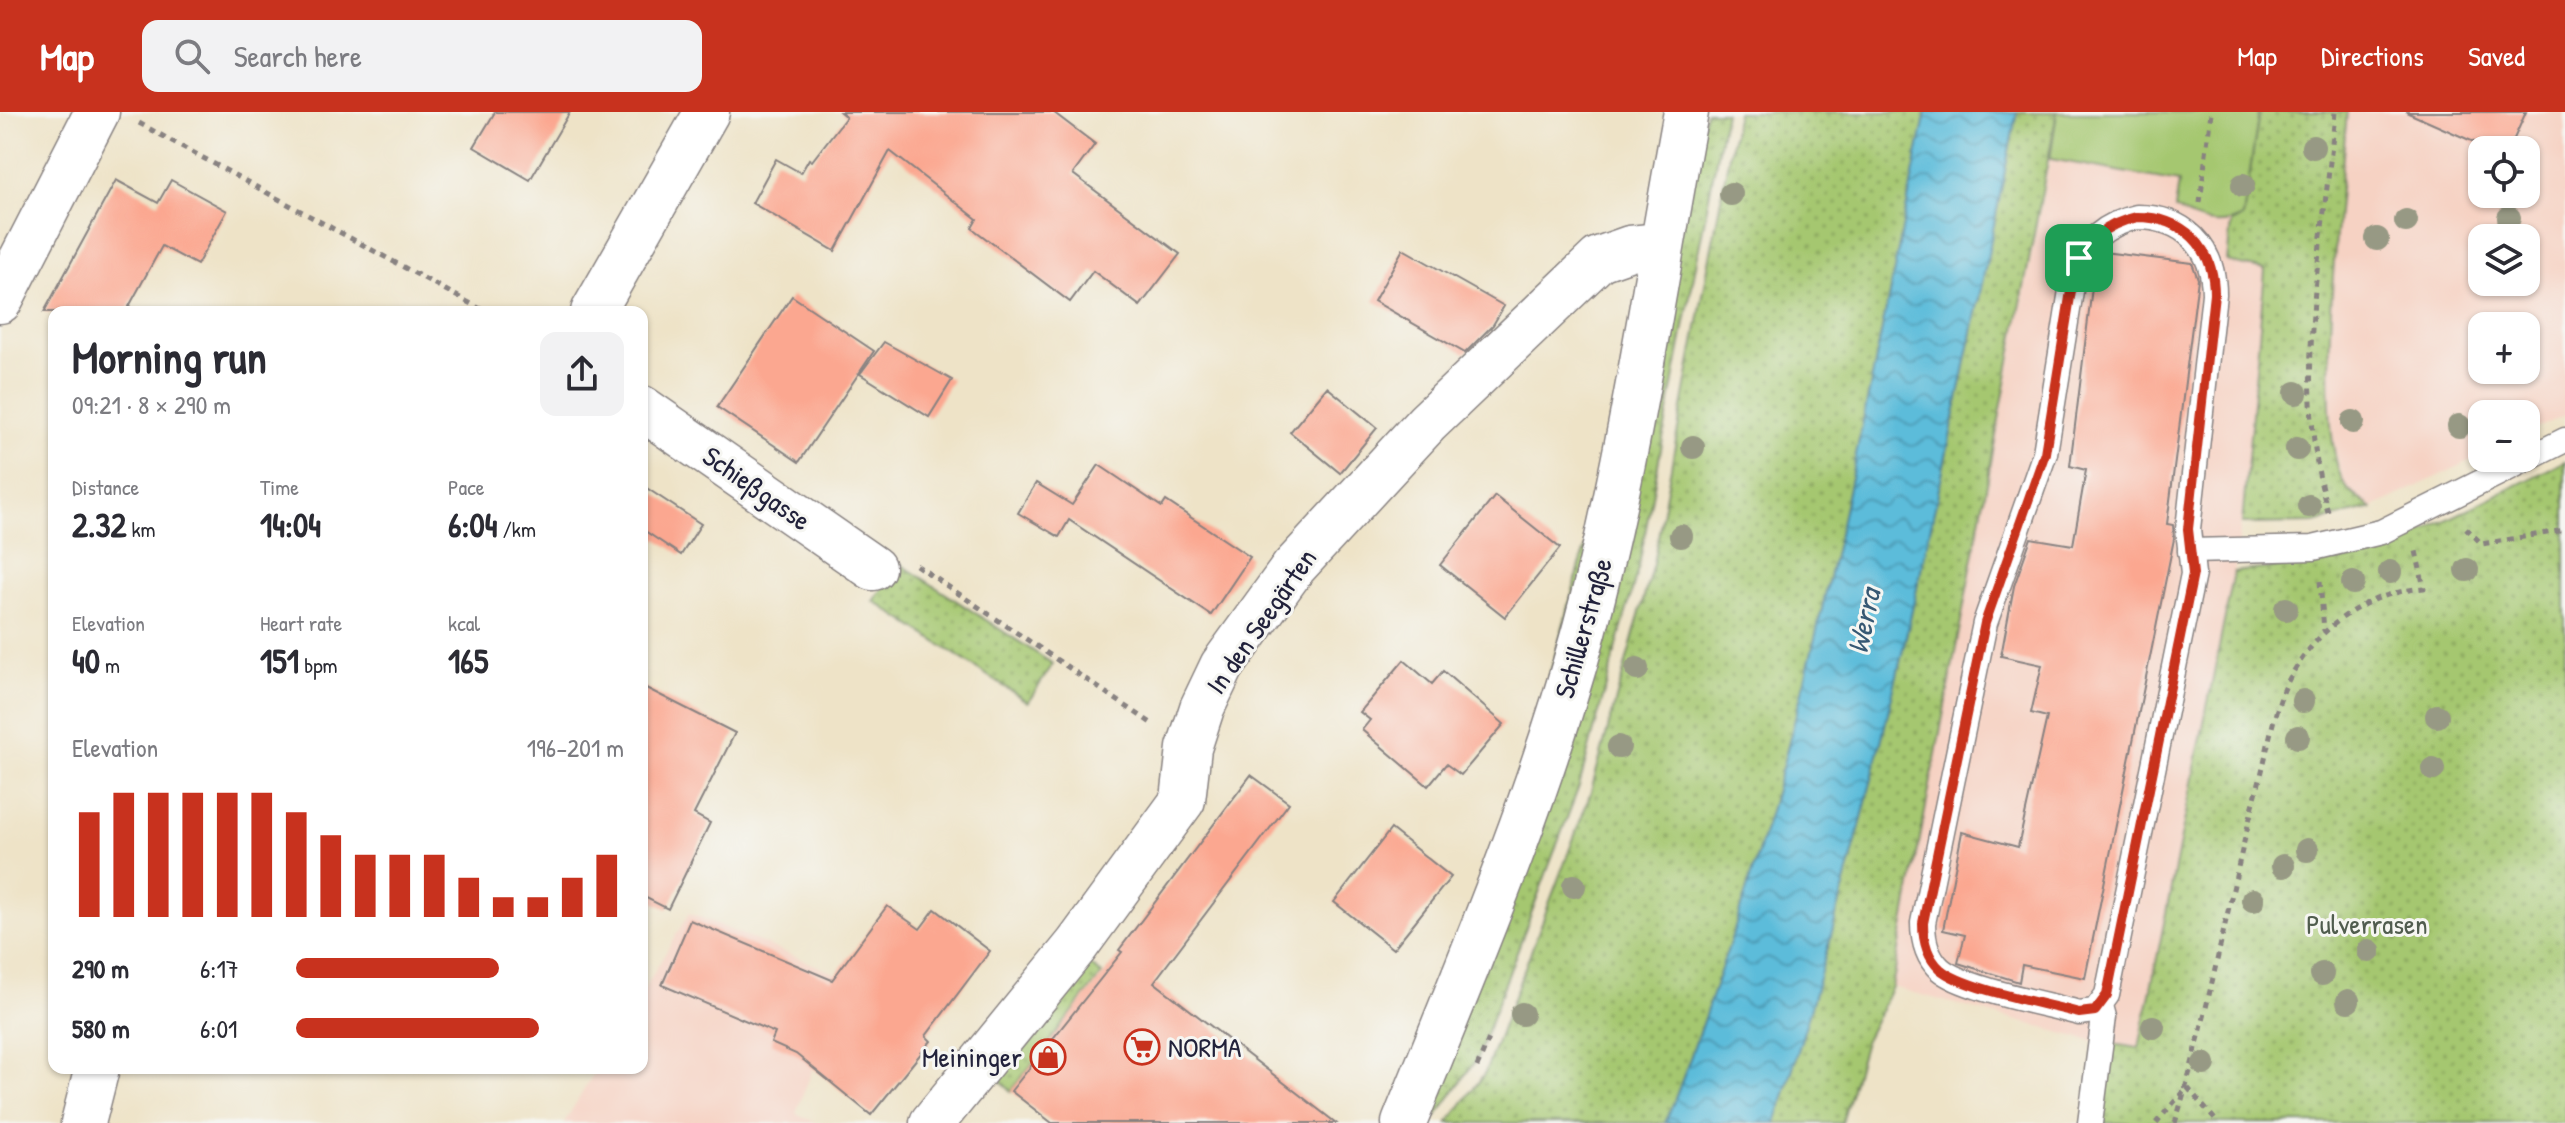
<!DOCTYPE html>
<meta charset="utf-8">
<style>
body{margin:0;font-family:"Patrick Hand",sans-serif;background:#f2f2f3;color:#2b2b33;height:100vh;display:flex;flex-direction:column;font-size:30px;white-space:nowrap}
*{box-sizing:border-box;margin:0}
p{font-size:26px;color:#7c7c81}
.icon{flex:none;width:44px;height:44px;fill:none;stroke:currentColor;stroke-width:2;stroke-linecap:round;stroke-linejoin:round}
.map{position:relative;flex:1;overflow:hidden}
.panel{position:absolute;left:48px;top:194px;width:600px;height:768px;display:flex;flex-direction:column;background:#fff;border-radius:16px;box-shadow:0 2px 6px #0004}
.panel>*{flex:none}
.controls{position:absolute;left:2468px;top:24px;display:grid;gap:16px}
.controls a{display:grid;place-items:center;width:72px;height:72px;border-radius:16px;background:#fff;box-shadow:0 2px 6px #0004;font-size:40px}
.pin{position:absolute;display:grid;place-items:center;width:68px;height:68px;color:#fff;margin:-34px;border-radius:16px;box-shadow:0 4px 12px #0006}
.round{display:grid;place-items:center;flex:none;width:84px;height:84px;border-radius:16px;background:#f2f2f3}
.headline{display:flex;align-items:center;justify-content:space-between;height:136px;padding:0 24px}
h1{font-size:44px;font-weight:800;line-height:60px}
.figures{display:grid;grid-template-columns:repeat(3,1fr);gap:12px;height:136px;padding:8px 24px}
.figures div{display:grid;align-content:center}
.figures b{font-size:34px;font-weight:800}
.figures small{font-size:22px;font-weight:400}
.figures p{font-size:22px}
.chart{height:224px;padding:16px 24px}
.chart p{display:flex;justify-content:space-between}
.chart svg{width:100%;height:144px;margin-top:8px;stroke:#c8321e;stroke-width:6}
ul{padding:0 24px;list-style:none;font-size:26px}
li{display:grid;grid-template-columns:128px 96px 1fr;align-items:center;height:60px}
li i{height:20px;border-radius:10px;background:#c8321e}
header{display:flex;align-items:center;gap:48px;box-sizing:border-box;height:112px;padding:0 40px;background:#c8321e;color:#fff}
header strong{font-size:38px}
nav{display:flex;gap:44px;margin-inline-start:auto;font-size:28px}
.search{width:560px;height:72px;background:#f2f2f3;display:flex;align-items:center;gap:20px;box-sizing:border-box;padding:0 28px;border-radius:16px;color:#7c7c81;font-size:30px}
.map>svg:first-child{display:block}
.built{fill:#f6d2c3;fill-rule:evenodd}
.grass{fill:url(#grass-dots);stroke:#647456;stroke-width:2}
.pitch{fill:#a5c770;stroke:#647456;stroke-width:2}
.water{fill:url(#water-waves);stroke:#3f6f8a;stroke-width:2}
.building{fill:#fba790}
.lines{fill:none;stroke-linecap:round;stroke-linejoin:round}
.service-casing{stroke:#888281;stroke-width:27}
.minor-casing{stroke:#888281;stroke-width:47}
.path{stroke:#888281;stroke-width:5;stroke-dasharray:6 6;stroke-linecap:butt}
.service{stroke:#fff;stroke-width:24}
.minor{stroke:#fff;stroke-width:44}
.tree{fill:#979984}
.route-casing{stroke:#fff;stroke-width:16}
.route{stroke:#c8321e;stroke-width:10}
.labels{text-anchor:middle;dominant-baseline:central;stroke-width:6;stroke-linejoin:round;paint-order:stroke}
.street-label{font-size:28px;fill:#22223b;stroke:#f6f6f2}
.park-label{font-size:28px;fill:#505c4e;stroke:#f6f6f2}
.poi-label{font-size:28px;fill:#22223b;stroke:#f6f6f2;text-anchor:start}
.water-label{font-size:30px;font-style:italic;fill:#365873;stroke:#f6f6f2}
</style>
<header>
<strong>Map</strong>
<div class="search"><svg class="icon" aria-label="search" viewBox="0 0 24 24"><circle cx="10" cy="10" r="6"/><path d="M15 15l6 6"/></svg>Search here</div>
<nav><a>Map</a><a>Directions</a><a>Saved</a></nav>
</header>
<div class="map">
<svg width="2565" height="1011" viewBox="0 0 2565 1011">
<defs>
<pattern id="grass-dots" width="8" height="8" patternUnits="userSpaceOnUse" patternTransform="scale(2)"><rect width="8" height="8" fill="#a5c770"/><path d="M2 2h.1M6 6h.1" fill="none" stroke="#86a15d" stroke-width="1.8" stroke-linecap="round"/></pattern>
<pattern id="water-waves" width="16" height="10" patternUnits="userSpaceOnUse" patternTransform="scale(2)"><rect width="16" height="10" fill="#5cbcda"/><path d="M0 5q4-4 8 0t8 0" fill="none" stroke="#4c98b2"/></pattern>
</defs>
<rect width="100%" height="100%" fill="#f6f6f2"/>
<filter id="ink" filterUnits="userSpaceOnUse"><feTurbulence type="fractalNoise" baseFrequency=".0125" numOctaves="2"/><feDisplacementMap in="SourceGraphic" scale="16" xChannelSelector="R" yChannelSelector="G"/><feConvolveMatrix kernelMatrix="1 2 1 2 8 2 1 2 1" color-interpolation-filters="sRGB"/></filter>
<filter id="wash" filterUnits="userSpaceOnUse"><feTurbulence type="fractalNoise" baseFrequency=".006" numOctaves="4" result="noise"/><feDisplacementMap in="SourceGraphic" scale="32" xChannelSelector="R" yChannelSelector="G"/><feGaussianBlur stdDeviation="1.8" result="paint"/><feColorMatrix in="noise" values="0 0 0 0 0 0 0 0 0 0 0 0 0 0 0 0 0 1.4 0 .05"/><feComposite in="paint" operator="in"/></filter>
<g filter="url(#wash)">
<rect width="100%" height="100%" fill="#eee3c7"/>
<g class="built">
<path d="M 2347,0 L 2565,0 L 2565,303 L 2526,321 L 2526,302 L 2482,302 L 2482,343 L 2372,396 L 2346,377 L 2335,338 L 2328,285 L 2333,172 ZM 2482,38 L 2526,38 L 2526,82 L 2482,82 ZM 2482,126 L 2526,126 L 2526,170 L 2482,170 ZM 2482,214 L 2526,214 L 2526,258 L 2482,258 Z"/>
<polygon points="2050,47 2180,70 2197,110 2231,111 2228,150 2265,158 2238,440 2138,937 2077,925 1892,875"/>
<polygon points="689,801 847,866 796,1001 816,1011 564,1011 597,956 642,956 642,881"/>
</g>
<g class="grass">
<polygon points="1706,0 1725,0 1639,453 1579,674 1477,946 1432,1011 1425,1011"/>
<polygon points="1737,0 2057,0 1892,875 1866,926 1842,1011 1448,1011 1485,961 1590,683 1653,452"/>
<path d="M 2259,0 L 2347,0 C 2342,67 2309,332 2348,377 C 2354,385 2365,390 2372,396 L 2314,411 L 2242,412 L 2265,158 L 2227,150 L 2231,111 L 2243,105 Z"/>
<polygon points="2565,349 2565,1011 2101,1011 2111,932 2139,936 2234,460 2372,445"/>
<polygon points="899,451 1053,552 1028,590 874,489"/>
<polygon points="1087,851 1102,862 1011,979 997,966"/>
</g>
<path class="pitch" d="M 2057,0 L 2259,0 L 2243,105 C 2219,117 2197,110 2175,97 L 2179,70 L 2050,47 Z"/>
<path class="water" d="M 1926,0 L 2017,0 C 1948,340 1880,680 1776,1011 L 1665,1011 C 1686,963 1701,913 1719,863 C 1815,583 1866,290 1926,0 Z"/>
<g id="blocks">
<g class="building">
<polygon points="495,0 570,0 530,68 474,35"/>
<polygon points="840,0 1053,0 1095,32 1073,62 1180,142 1140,194 1093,159 1070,190 972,116 977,107 890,39 835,139 752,91 776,47 801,61 809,47 812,49 846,5"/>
<polygon points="2406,0 2526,0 2509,38 2492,38"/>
<polygon points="116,68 158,91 171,68 227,99 197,153 162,134 126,200 44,200"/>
<polygon points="1403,137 1504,194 1493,213 1465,241 1374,189"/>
<polygon points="2103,140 2192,151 2198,167 2167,412 2173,413 2174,427 2085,866 2022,853 2019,870 1958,851 1965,823 1943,818 1962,720 2018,735 2047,605 2031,601 2042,553 2001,544 2014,474 2031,426 2073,433 2086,358 2070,354 2095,151"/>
<polygon points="792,184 874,239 799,350 717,295"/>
<polygon points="884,230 952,268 929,305 860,262"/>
<polygon points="1327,275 1377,316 1340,361 1290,320"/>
<polygon points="1099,353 1162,395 1166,389 1250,445 1211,503 1069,408 1059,425 1018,401 1036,371 1072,393"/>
<polygon points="642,373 701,412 681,443 642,417"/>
<polygon points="1495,384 1560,436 1505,505 1440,453"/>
<polygon points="1404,548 1432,572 1443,559 1504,612 1461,663 1446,652 1428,674 1362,618 1370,608 1360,600"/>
<polygon points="642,574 735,621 694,702 710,711 668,797 642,784"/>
<polygon points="1251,663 1289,691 1154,870 1336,1011 1052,1011 1011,979 1122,840 1119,838"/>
<polygon points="1391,717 1451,765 1393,837 1334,790"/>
<polygon points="887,794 920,817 935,797 990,839 926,924 931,929 871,1003 796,942 771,931 775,921 662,873 690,808 832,868"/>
</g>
</g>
</g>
<g filter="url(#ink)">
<use href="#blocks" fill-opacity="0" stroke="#888281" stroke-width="2"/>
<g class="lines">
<defs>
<g id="service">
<path d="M 2137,105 C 2183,105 2214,134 2214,182 L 2188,417 L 2193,462 L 2107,883 L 2095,899 L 2079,901 C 2047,892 1963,877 1940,857 C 1927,845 1923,828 1923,811 L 1985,511 L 2045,341 L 2074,160 C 2086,129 2105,112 2137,105 Z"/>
<polyline points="2190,439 2313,436 2381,420 2565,328"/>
<polyline points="2090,1011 2104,905 2101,894"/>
</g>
<g id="minor">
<polyline points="0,189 97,0"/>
<polyline points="593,200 707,0"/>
<polyline points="642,296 873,456"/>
<polyline points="83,1011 97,956"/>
<polyline points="932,1011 1077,833 1183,688 1189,636 1202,596 1222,554 1293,456 1427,311 1599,147 1630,136 1661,133"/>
<path d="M 1404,1011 C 1470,848 1539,686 1585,516 C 1630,347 1654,173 1686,0"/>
</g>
</defs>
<use href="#service" class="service-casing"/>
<use href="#minor" class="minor-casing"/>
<g class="path">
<polyline points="139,11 486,200"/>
<polyline points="2200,91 2211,0"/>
<path d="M 2328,400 C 2290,268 2324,133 2335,0"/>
<polyline points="2466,416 2482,432 2565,418"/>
<polyline points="916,453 1154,613"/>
<polyline points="2320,469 2324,519"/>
<polyline points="1477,955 1490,924"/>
<polyline points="2156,1011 2187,975 2218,1011"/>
<path d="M 2175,1011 C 2210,898 2229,781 2260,667 C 2269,633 2274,592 2292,562 C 2322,512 2366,481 2424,476 L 2416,439"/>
</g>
<use href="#service" class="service"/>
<use href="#minor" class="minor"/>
</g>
<g class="tree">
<circle cx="2313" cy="35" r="12"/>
<circle cx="2243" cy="73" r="12"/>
<circle cx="1731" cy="82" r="12"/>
<circle cx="2509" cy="106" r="12"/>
<circle cx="2406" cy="109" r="12"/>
<circle cx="2377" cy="127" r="12"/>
<circle cx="2296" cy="281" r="12"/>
<circle cx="2353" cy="310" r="12"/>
<circle cx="2459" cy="314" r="12"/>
<circle cx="1693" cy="335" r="12"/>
<circle cx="2297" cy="337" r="12"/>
<circle cx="2309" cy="394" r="12"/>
<circle cx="1681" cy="424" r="12"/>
<circle cx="2467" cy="458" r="12"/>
<circle cx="2390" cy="460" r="12"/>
<circle cx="2353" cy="471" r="12"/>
<circle cx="2286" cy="497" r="12"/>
<circle cx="1637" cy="557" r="12"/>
<circle cx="2303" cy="589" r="12"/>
<circle cx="2437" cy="604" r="12"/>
<circle cx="2298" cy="625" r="12"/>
<circle cx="1619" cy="635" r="12"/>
<circle cx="2433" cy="657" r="12"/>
<circle cx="2307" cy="738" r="12"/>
<circle cx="2283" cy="754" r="12"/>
<circle cx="1574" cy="774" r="12"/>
<circle cx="2253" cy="788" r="12"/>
<circle cx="2369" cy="839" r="12"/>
<circle cx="2322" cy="862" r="12"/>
<circle cx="2348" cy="889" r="12"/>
<circle cx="1522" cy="902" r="12"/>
<circle cx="2153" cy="915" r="12"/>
<circle cx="2204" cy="952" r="12"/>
</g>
</g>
<g class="lines" filter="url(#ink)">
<defs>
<path id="route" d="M 2137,105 C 2183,105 2214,134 2214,182 L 2188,417 L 2193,462 L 2107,883 L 2095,899 L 2079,901 C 2046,892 1963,877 1940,857 C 1927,845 1923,828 1923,811 L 1985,511 L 2045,341 L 2074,160 C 2085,129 2105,112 2137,105 Z"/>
</defs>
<use href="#route" class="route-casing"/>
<use href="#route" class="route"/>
</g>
<defs>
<symbol id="supermarket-ring" viewBox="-11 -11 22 22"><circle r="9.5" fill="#f6f6f2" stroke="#c8321e" stroke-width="1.5"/><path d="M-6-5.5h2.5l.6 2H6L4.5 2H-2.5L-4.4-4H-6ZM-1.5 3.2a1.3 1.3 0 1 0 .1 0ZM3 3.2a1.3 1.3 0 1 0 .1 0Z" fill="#c8321e"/></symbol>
<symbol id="shop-ring" viewBox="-11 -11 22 22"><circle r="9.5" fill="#f6f6f2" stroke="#c8321e" stroke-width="1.5"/><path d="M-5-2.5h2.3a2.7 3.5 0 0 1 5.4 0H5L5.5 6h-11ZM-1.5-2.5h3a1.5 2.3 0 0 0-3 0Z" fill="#c8321e"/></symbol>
</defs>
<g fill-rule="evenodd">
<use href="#supermarket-ring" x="1122" y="915" width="40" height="40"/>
<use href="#shop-ring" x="1028" y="925" width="40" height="40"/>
</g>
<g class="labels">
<g class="street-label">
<text transform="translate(757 376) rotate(35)">Schießgasse</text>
<text transform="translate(1261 509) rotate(-55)">In den Seegärten</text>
<text transform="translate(1583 516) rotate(-74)">Schillerstraße</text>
</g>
<g class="park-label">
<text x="2367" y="812">Pulverrasen</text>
</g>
<g class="poi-label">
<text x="1168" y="935">NORMA</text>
<text x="1022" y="945" text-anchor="end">Meininger</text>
</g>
<g class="water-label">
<text transform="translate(1863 509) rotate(-78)">Werra</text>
</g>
</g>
</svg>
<div class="controls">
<a><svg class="icon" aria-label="locate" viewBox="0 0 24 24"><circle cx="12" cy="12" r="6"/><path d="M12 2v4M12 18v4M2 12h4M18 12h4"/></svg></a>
<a><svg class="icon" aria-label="layers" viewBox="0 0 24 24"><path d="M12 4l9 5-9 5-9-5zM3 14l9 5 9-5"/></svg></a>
<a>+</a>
<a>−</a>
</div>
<div class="pin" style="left:2079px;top:146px;background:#1e9e55"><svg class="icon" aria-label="arrive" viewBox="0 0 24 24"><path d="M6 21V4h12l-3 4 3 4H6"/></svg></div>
<section class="panel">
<div class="headline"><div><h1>Morning run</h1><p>09:21 · 8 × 290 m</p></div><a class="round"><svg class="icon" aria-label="share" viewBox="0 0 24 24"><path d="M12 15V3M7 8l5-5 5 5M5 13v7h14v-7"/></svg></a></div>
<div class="figures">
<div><p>Distance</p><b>2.32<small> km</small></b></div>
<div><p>Time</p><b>14:04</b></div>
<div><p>Pace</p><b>6:04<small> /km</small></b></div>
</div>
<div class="figures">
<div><p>Elevation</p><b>40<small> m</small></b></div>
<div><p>Heart rate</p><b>151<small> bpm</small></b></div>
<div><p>kcal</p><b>165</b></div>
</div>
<div class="chart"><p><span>Elevation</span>196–201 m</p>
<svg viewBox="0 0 160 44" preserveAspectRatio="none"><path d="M5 44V12M15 44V6M25 44V6M35 44V6M45 44V6M55 44V6M65 44V12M75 44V19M85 44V25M95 44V25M105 44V25M115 44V32M125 44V38M135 44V38M145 44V32M155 44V25"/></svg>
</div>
<ul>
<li><b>290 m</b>6:17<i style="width:62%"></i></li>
<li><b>580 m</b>6:01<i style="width:74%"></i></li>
</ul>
</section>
</div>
